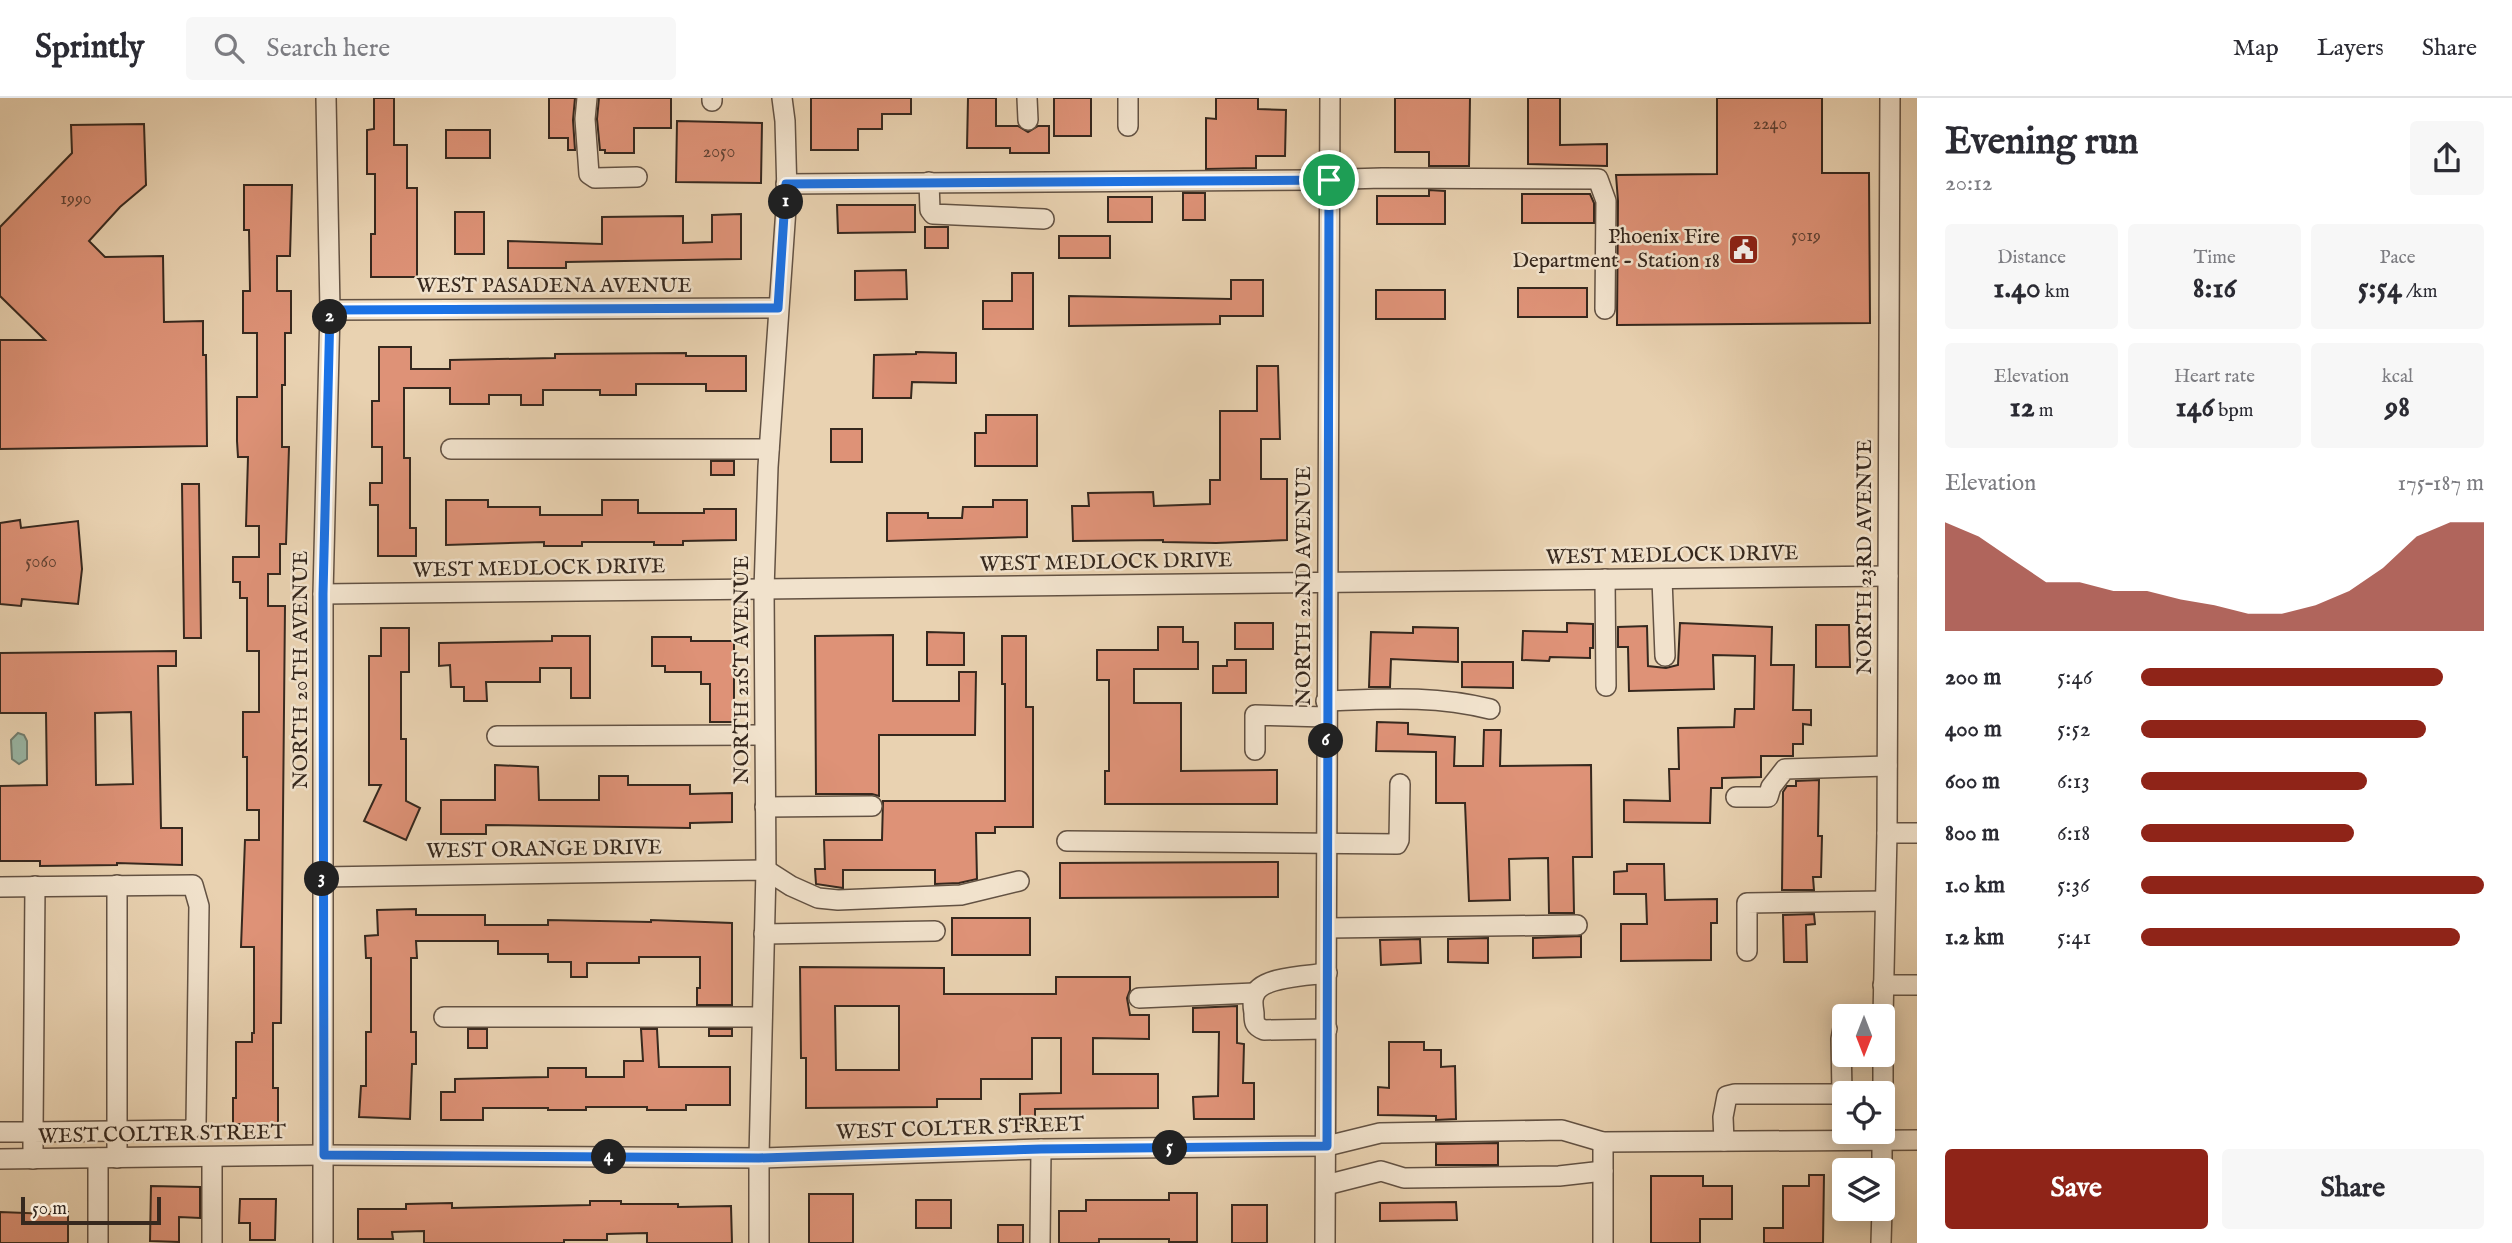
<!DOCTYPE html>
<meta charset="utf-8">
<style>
body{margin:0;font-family:"IM FELL English",serif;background:#f7f7f7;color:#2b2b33;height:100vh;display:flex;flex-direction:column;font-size:26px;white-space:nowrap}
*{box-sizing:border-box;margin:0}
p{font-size:23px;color:#7c7c81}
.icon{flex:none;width:38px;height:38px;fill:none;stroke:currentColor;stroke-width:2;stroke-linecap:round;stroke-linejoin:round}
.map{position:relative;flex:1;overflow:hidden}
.side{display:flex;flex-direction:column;background:#fff;width:595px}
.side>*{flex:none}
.needle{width:46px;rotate:180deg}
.buttons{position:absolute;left:1832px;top:906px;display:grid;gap:14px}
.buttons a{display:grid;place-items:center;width:63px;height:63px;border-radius:7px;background:#fff;box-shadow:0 4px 18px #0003;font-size:35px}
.scale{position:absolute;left:21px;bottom:18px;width:140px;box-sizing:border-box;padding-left:7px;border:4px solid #36281e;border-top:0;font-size:19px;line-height:24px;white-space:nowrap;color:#36281e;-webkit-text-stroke:5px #f1e2cc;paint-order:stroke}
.pin{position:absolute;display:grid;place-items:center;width:60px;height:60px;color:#fff;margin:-30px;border:4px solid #fff;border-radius:50%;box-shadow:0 2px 7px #0007}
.km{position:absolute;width:35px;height:35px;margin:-18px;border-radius:50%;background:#222;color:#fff;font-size:19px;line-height:35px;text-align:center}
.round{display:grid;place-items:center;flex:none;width:74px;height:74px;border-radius:7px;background:#f7f7f7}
.summary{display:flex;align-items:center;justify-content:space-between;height:119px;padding:0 28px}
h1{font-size:38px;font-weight:800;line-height:52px}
.figures{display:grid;grid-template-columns:repeat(3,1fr);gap:10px;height:119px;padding:7px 28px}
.figures div{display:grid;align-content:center;border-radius:7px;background:#f7f7f7;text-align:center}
.figures b{font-size:30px;font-weight:800}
.figures small{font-size:19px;font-weight:400}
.figures p{font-size:19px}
.chart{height:196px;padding:14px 28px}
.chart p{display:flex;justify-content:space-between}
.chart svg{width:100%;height:126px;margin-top:7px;fill:#8f2418;opacity:.7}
.action{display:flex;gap:14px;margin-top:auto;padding:14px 28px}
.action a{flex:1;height:80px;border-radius:7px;background:#8f2418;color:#fff;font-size:28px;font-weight:800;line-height:80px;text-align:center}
.action a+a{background:#f7f7f7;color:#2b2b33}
ul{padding:0 28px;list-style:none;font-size:23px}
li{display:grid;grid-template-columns:112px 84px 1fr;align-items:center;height:52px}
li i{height:18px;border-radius:9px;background:#8f2418}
header{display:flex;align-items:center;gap:42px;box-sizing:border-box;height:98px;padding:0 35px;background:#fff;border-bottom:2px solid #e1e1e2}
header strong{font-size:33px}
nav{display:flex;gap:38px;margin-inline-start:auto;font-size:24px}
.search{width:490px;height:63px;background:#f7f7f7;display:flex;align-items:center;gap:18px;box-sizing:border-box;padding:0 24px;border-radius:7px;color:#7c7c81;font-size:26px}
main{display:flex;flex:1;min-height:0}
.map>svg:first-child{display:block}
.water{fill:#99b8a7;stroke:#717e70;stroke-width:2}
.building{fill:#de9277;stroke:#36281e;stroke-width:2;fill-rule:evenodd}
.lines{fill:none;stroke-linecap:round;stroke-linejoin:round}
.minor-casing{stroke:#635243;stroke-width:22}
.minor{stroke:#f1e2cc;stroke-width:19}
.route-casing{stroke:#fff;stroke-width:14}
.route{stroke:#1a73e8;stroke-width:9}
.labels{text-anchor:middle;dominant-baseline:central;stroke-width:5;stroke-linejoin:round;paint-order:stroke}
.number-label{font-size:18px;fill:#604234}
.poi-label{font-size:21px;fill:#36281e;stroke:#f1e2cc;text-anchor:end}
.street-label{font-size:21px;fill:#36281e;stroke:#f1e2cc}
</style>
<header>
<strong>Sprintly</strong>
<div class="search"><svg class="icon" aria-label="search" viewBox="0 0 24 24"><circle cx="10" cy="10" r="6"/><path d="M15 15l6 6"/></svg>Search here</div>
<nav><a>Map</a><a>Layers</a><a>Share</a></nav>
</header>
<main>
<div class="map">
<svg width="1917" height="1145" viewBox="0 0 1917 1145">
<rect width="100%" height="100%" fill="#e9d2b1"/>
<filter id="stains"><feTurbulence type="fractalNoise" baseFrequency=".00286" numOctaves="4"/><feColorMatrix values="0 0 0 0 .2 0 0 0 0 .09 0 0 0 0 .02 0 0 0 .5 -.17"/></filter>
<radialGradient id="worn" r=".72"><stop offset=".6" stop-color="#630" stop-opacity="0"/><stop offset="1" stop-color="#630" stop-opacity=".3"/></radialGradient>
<polygon class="water" points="18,635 24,637 27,643 27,661 19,666 12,661 11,642"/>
<g class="building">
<polygon points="374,0 394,0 394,47 407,47 407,90 417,90 417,179 371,179 371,136 375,136 375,76 367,76 367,32 374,31"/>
<polygon points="549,0 575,0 573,22 575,52 568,52 568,40 549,40"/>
<polygon points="599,0 671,0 671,30 634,30 634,55 605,55 605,52 600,52 597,21"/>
<polygon points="811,0 911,0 911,16 882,16 882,31 858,31 858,52 811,52"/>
<polygon points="968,0 996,0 996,28 1018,28 1028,34 1038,28 1049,28 1049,55 1010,55 1010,50 967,50"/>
<rect x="1054" y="0" width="37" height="38"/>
<polygon points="1216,0 1258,0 1258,11 1286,12 1285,58 1256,58 1256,70 1206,71 1206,20 1216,21"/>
<polygon points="1395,0 1470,0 1469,68 1429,68 1429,54 1395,54"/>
<polygon points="1528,0 1560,0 1560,47 1607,46 1607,68 1528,66"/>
<polygon points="1717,0 1822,0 1822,75 1869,75 1870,225 1617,227 1618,103 1616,77 1717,76"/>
<polygon points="677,23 762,25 761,85 676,84"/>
<polygon points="144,26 146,87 120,109 89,143 105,159 163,158 164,224 203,223 203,257 206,257 207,348 0,351 0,242 45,242 0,198 0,129 72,55 71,27"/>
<rect x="446" y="32" width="44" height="28"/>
<polygon points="244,87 292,87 290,158 277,158 277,193 291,193 291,235 285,235 285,287 282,287 282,349 289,349 286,446 280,446 280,476 268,476 268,508 285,508 281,925 273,925 273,990 278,990 278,1026 233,1026 233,1000 236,1000 236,944 252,944 252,935 254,935 254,849 241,849 245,742 259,742 259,712 247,712 247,659 243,659 243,614 259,614 259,553 247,553 247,500 240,500 240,484 233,484 233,459 259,459 259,428 246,428 248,359 238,359 237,343 237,299 257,299 257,235 243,235 243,193 250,193 249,132 244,132"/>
<polygon points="1429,92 1445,93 1445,126 1377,126 1377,98 1429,98"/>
<rect x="1183" y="95" width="22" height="27"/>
<polygon points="1522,96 1590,96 1594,105 1594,125 1522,125"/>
<rect x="1108" y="99" width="44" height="25"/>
<polygon points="837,107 915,107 915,134 838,135"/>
<rect x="455" y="114" width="29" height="42"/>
<polygon points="741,116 741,161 566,164 566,170 508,170 508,143 602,146 602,119 683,118 683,145 712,144 712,117"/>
<rect x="925" y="129" width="23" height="21"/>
<rect x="1059" y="138" width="51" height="22"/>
<polygon points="906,172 907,201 855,202 855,173"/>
<polygon points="1012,175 1033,175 1033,231 983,231 983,203 1012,203"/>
<polygon points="1231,182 1263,182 1263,218 1220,218 1220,226 1069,228 1069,198 1231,201"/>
<rect x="1518" y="190" width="69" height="29"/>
<rect x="1376" y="192" width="69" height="29"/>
<polygon points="379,249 411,249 411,271 450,271 450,262 555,260 555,256 686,255 686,258 746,258 746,293 706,293 706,286 636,286 636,297 600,297 600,292 543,292 543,307 521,307 521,297 489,297 489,306 450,306 450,290 404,290 404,360 410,360 410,430 416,430 416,458 378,458 378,407 370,407 370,385 382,385 382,349 372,349 372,303 379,303"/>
<polygon points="916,254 956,255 956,285 912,284 911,300 873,300 874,257 916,256"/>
<polygon points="1257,268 1278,268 1280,341 1261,341 1261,381 1287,381 1287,442 1216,445 1163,444 1163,442 1073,443 1072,408 1089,408 1088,395 1153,394 1154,408 1210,406 1210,382 1220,382 1220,313 1257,313"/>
<polygon points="986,317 1037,317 1037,368 975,368 975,335 986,335"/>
<rect x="831" y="331" width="31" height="33"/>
<rect x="711" y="363" width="23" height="14"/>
<polygon points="182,386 199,386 201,540 184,540"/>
<polygon points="446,402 488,402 488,409 540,409 540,417 602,417 602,402 638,402 638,415 704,415 704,411 736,411 736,442 683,443 683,447 654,447 654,444 582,444 582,448 544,448 544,444 446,447"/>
<polygon points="993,402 1027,402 1027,439 887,443 887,415 928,415 928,420 962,420 963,409 993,409"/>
<polygon points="20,422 21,430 78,423 82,471 78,506 22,501 21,508 0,506 0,425"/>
<rect x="1235" y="525" width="38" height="26"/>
<polygon points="1567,525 1593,526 1593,550 1590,550 1590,560 1550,559 1549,563 1522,562 1523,533 1567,534"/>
<polygon points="1680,525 1772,529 1771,567 1794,567 1793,612 1811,612 1811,627 1803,626 1803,646 1793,646 1793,658 1761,658 1761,679 1722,680 1722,690 1711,690 1710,725 1624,724 1624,702 1670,703 1669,671 1679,671 1678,630 1734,629 1735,611 1754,611 1755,558 1713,557 1714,591 1629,593 1628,549 1618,549 1618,529 1647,528 1648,568 1666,570 1678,567"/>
<polygon points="1816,527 1849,527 1850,569 1816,569"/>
<polygon points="1158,529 1183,529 1183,544 1198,544 1198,571 1134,571 1134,605 1181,605 1181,673 1277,672 1277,706 1105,706 1105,673 1109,673 1109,582 1097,582 1097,552 1158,552"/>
<polygon points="1413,529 1458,530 1458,564 1391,561 1390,589 1369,589 1371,534 1413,535"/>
<polygon points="381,530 409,530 409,574 401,574 401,641 406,641 406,703 420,710 406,742 364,723 381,687 369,687 369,558 381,558"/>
<polygon points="927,534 964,535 964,567 927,567"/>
<polygon points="893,537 893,603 959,603 959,574 976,574 975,637 879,637 879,698 872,696 816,696 815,538"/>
<polygon points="552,538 590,538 590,600 571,600 571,570 540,570 540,584 486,584 487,603 464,603 464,589 451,589 450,567 439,568 439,545 552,543"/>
<polygon points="1002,538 1026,538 1026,609 1033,609 1033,729 995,729 995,735 976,735 977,781 959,785 935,786 935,772 843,772 843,790 816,786 815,771 825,771 824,742 882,742 883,703 1005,703 1005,586 1002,586"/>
<polygon points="652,539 691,539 691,543 734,543 734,624 710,624 710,586 701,586 701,574 665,574 665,568 652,568"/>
<path d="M 176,553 L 176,568 L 158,568 L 161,730 L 182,730 L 182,767 L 117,765 L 117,767 L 40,768 L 40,763 L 0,763 L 0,688 L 47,687 L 46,615 L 0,615 L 0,555 ZM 131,614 L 133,686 L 96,687 L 95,615 Z"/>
<polygon points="1227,562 1246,562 1246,595 1213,595 1213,568 1227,568"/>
<polygon points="1462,564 1513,564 1513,590 1462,589"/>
<polygon points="1377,624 1408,625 1408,636 1455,639 1454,668 1483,668 1484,632 1501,632 1500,668 1591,667 1592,759 1573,759 1574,815 1549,815 1548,760 1509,761 1510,802 1469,803 1465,705 1436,705 1436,654 1376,653"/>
<polygon points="495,667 538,669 539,702 599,702 599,678 628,678 628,687 690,687 690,696 732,695 732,724 690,725 690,730 486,727 486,736 441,736 441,702 495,702"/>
<polygon points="1819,682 1818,738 1822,738 1821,779 1813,779 1814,792 1782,792 1783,694 1787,688 1796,688 1796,683"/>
<polygon points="1278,764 1278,799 1060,800 1060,765"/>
<polygon points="1627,766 1664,766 1665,802 1717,801 1717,825 1711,825 1711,862 1621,863 1621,826 1647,826 1646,796 1614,796 1614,774 1627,773"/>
<polygon points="416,811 416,817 485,817 485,827 548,827 548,822 651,824 651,822 732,825 732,907 697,907 697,890 700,890 700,859 639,859 639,865 587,865 587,879 571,879 571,864 548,864 548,856 498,856 498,843 416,843 417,860 411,860 411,934 416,934 416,966 412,966 410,1021 359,1019 361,988 366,988 366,934 371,934 371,860 366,860 365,838 378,837 377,812"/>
<polygon points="1814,816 1815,826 1806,827 1807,864 1784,864 1783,817"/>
<rect x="952" y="820" width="78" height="37"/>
<polygon points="1581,838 1581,859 1533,860 1533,840"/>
<polygon points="1488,840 1488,865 1448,864 1448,841"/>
<polygon points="1420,841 1421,865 1381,867 1380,842"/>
<path d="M 800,869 L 944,870 L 944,896 L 1056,896 L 1056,879 L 1130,879 L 1130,892 L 1127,900 L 1130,917 L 1149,917 L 1149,941 L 1093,940 L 1093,976 L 1158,976 L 1158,1010 L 1035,1011 L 1035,1026 L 1020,1026 L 1020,996 L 1061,995 L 1061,940 L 1032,940 L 1032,981 L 981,981 L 981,1001 L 937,1001 L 937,1009 L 806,1010 L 806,960 L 801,960 ZM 835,908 L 899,908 L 899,972 L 836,972 Z"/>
<polygon points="1237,908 1237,945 1244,946 1243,985 1254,985 1254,1021 1194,1021 1193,999 1218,998 1219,934 1193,934 1193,910"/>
<rect x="468" y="931" width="19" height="19"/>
<polygon points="641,931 657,931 659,969 730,969 730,1007 686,1007 686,1012 647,1012 647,1009 586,1009 586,1012 548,1012 548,1010 483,1010 483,1022 441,1022 441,994 455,994 455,981 548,979 548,970 586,970 586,979 624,979 624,963 643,963"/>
<rect x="709" y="931" width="23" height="7"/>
<polygon points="1389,944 1424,944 1424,952 1441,952 1441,969 1455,968 1456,1021 1436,1022 1436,1018 1378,1017 1378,989 1389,990"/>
<polygon points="1498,1045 1498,1067 1436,1067 1436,1046"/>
<polygon points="1809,1077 1824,1077 1823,1145 1764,1145 1764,1130 1783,1130 1783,1088 1809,1088"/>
<polygon points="1651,1078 1703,1078 1703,1088 1732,1088 1732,1121 1700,1121 1700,1145 1651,1145"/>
<polygon points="151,1088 200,1089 200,1120 179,1119 179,1144 150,1143"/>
<polygon points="1169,1095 1197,1095 1197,1144 1169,1144 1169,1141 1099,1141 1099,1145 1059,1145 1059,1113 1086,1113 1086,1102 1169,1102"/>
<rect x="809" y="1096" width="44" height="49"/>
<polygon points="240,1101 276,1101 275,1142 250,1142 250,1125 239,1125"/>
<rect x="916" y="1102" width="35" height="28"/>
<polygon points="590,1103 621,1103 621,1106 678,1106 678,1109 731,1108 732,1145 647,1145 647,1135 607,1136 607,1142 564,1142 564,1145 424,1145 424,1133 392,1134 393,1141 358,1141 358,1111 406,1111 406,1106 452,1105 452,1110 590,1107"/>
<polygon points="1456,1104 1457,1122 1380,1123 1380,1105"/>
<rect x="1232" y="1107" width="35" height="38"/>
<polygon points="0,1114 51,1116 51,1114 68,1114 68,1145 0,1145"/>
<rect x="998" y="1127" width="25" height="18"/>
</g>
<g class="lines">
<defs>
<g id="minor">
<polyline points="587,0 585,21 589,76 595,80 637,79"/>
<polyline points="1027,0 1028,22"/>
<polyline points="1128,0 1128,28"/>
<polyline points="712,3 712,0"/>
<polyline points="929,84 930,112 933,116 1044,121"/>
<polyline points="786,86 1314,82 1382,80 1598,81 1606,103 1605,211"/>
<polyline points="330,212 778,210"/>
<polyline points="451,351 769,351"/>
<polyline points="1605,481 1606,588"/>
<polyline points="1662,481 1665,558"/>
<polyline points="323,496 1888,478"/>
<path d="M 1326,603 C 1384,601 1433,597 1490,611"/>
<polyline points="497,638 764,637"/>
<polyline points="1255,652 1255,617 1326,619"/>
<polyline points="1736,699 1768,699 1771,689 1785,671 1887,668"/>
<polyline points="765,709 872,708"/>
<polyline points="1887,735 1917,735"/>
<polyline points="1067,743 1397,746 1399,742 1400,686"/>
<polyline points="322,779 766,772 791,788 818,800 838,802 961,797 1019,783"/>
<polyline points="0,789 193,787 199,808 196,1026 190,1032 33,1034 33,1061"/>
<polyline points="1327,830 1577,827"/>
<polyline points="764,836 935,833"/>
<polyline points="1747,853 1747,805 1885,803"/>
<path d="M 1327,875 C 1308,878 1260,878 1254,898 C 1252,903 1253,909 1254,915 C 1254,924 1254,928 1264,932 L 1327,931"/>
<polyline points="1883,887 1917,887"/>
<polyline points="1139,900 1254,895"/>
<polyline points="444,919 762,919"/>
<polyline points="1883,919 1887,735 1890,0"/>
<polyline points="1842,995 1841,941 1844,925"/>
<polyline points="1883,996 1883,957"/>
<polyline points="0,1034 33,1034 35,788"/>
<polyline points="1724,1043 1723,1019 1727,998 1735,996 1883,996"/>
<polyline points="117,1060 117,787"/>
<polyline points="0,1061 324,1057 759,1060 1041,1051 1327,1048 1380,1035 1562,1032 1603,1044 1917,1042"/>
<polyline points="1882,1073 1882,1034"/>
<polyline points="1326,1087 1381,1073 1404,1080 1559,1078 1603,1073"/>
<polyline points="98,1145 98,1060"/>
<polyline points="212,1145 212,1059"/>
<polyline points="323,1145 323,496 330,212 326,0"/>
<polyline points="759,1145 759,1060 766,772 764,492 768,369 787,96 785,23 782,0"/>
<polyline points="1040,1145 1041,1051"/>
<polyline points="1325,1145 1330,0"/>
<polyline points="1603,1145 1603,1044"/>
<polyline points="1881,1145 1882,1111"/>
</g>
</defs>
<use href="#minor" class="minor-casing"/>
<use href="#minor" class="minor"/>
</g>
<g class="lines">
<defs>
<polygon id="route" points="1329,82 1327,1048 1041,1051 759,1060 324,1057 323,496 330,212 778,210 786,86"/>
</defs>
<use href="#route" class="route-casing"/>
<use href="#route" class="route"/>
</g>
<defs>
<symbol id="civic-square" viewBox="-11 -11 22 22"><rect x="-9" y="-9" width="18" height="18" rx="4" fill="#8f2418" stroke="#f1e2cc"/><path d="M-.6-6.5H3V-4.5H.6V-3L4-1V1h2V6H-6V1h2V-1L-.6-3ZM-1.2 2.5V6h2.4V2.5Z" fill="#fff"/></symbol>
</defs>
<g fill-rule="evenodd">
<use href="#civic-square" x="1726" y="134" width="35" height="35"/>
</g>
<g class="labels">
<g class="number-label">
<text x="1770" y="26">2240</text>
<text x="719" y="54">2050</text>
<text x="76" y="101">1990</text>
<text x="1806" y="138">5019</text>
<text x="41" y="464">5060</text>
</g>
<g class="poi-label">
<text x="1720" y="139">Phoenix Fire<tspan x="1720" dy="24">Department - Station 18</tspan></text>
</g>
<g class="street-label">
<text x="554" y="188">WEST PASADENA AVENUE</text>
<text transform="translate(1672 458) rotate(-1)">WEST MEDLOCK DRIVE</text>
<text transform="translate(1865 459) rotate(-90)">NORTH 23RD AVENUE</text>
<text transform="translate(1106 465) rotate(-1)">WEST MEDLOCK DRIVE</text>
<text transform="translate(539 471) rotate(-1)">WEST MEDLOCK DRIVE</text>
<text transform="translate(1304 488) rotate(-90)">NORTH 22ND AVENUE</text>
<text transform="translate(301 572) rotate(-90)">NORTH 20TH AVENUE</text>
<text transform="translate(742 572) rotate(-90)">NORTH 21ST AVENUE</text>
<text transform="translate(544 752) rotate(-1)">WEST ORANGE DRIVE</text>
<text transform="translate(960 1031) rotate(-2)">WEST COLTER STREET</text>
<text transform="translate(162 1037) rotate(-1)">WEST COLTER STREET</text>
</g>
</g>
<rect width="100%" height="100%" filter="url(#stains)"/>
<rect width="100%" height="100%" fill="url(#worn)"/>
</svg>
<div class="buttons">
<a><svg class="needle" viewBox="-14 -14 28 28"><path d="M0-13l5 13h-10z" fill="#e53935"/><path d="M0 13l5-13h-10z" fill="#7c7c81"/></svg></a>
<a><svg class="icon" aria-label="locate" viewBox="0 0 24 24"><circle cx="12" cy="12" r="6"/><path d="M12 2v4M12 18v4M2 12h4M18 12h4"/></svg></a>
<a><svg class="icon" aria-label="layers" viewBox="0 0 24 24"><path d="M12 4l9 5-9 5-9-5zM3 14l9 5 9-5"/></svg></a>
</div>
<div class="scale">50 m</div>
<div class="pin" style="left:1329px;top:82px;background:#1e9e55"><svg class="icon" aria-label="arrive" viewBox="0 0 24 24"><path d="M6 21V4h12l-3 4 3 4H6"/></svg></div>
<b class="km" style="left:786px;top:104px">1</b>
<b class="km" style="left:330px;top:219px">2</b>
<b class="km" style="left:322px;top:781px">3</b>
<b class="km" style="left:609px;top:1059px">4</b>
<b class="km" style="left:1170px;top:1050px">5</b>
<b class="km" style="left:1326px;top:643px">6</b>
</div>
<section class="side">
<div class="summary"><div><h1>Evening run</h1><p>20:12</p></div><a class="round"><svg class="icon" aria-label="share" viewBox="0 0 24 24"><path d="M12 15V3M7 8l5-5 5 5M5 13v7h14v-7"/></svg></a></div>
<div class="figures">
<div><p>Distance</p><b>1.40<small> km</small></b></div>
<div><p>Time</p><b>8:16</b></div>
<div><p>Pace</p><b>5:54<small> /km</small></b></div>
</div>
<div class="figures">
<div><p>Elevation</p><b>12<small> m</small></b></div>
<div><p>Heart rate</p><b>146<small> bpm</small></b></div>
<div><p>kcal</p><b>98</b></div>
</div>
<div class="chart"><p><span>Elevation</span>175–187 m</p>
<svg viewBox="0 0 160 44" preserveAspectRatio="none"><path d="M0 44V6L10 11L20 19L30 27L40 27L50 30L60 30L70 33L80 35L90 38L100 38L110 35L120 30L130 22L140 11L150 6L160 6V44z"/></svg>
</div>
<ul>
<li><b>200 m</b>5:46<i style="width:88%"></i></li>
<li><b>400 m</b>5:52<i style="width:83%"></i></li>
<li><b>600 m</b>6:13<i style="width:66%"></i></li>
<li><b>800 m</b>6:18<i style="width:62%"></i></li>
<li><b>1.0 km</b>5:36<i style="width:100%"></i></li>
<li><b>1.2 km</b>5:41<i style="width:93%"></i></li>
</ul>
<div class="action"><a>Save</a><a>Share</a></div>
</section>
</main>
